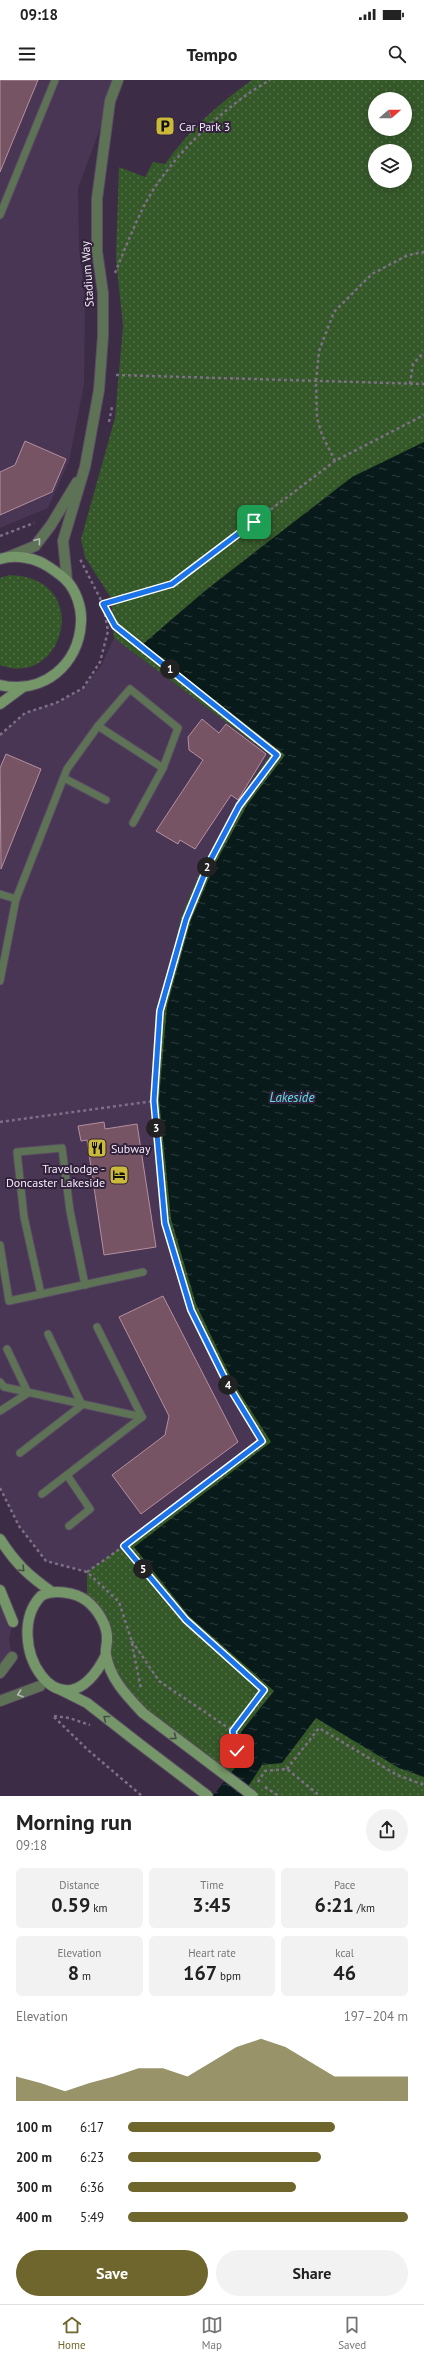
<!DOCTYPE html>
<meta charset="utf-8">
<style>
body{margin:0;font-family:"PT Sans",sans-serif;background:#f2f2f2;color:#222;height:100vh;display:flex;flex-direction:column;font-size:15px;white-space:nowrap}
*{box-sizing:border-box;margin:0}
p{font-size:13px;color:#767676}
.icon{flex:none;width:22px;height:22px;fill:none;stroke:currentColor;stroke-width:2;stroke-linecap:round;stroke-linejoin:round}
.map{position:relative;height:1716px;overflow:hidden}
.drawer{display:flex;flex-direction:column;background:#fff;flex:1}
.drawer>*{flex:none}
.needle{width:26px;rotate:70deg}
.buttons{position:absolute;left:368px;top:12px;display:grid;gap:8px}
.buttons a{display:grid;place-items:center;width:44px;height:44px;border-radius:50%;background:#fff;box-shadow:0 2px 10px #0003;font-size:20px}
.pin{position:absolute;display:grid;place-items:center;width:34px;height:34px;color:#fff;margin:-17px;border-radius:8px;box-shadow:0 2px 6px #0006}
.km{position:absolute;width:20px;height:20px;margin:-10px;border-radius:50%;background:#222;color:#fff;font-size:11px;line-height:20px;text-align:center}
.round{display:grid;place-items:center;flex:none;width:42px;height:42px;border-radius:21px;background:#f2f2f2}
.overview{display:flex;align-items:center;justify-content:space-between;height:68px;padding:0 16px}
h1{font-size:22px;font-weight:700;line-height:30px}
.figures{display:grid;grid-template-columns:repeat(3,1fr);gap:6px;height:68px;padding:4px 16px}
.figures div{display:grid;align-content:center;border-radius:6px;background:#f2f2f2;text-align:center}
.figures b{font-size:20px;font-weight:700}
.figures small{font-size:11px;font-weight:400}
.figures p{font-size:11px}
.chart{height:112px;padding:8px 16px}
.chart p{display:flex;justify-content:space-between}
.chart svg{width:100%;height:72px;margin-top:4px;fill:#6e662c;opacity:.7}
.action{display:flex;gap:8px;margin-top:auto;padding:8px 16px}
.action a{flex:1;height:46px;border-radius:24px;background:#6e662c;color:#fff;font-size:16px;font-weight:700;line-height:46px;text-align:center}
.action a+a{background:#f2f2f2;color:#222}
ul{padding:0 16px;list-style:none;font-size:13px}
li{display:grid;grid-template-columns:64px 48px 1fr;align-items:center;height:30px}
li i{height:10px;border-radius:5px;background:#6e662c}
.status{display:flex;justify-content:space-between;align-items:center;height:28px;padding:0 20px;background:#fff;direction:ltr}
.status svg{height:11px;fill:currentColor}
header{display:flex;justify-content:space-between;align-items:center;height:52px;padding:0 16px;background:#fff;font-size:18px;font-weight:700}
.tab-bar{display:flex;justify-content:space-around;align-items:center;height:56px;border-top:1px solid #e0e0e0;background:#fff;font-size:11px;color:#767676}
.tab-bar a{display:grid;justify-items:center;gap:2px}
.tab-bar .on{color:#6e662c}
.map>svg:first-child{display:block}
.built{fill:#493554}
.grass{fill:url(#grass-dots);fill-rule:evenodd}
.water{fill:url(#water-ripples)}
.building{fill:#765463;stroke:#b58f9f}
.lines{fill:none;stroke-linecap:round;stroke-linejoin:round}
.lane-casing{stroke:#5a4b63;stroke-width:9}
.street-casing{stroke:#5a4b63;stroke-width:12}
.secondary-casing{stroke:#5a4b63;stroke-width:12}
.path{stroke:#7d6f86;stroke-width:2.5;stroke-dasharray:3 3;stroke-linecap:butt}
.lane{stroke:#5e7356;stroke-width:7}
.street{stroke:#5e7356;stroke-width:10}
.secondary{stroke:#759668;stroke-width:10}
.secondary-bridge-casing{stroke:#5a4b63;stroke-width:12;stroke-linecap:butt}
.path-bridge{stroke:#7d6f86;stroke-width:2.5;stroke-dasharray:3 3;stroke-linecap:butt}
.secondary-bridge{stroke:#759668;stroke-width:10}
.oneway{stroke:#b9bbba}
.oneway2{stroke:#494b4b}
.route-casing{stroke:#fff;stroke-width:8}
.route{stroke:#1a73e8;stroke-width:5}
.labels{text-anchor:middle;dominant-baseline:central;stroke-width:4;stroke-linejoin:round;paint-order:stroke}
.poi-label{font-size:12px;fill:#f5ebfc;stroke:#32223b;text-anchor:start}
.street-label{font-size:12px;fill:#f5ebfc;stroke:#32223b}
.water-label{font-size:13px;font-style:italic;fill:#5de1e8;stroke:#32223b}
</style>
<div class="status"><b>09:18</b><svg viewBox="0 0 49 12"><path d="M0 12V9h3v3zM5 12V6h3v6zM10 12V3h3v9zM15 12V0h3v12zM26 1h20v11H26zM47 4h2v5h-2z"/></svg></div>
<header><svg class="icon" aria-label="menu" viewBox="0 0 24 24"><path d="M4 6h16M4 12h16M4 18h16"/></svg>Tempo<svg class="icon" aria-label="search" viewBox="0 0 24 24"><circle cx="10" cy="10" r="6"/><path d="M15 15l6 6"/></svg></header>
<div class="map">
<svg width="424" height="1716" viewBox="0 0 424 1716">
<defs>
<pattern id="grass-dots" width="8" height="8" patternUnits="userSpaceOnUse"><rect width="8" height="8" fill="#355829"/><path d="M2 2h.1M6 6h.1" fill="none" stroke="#537049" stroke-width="1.8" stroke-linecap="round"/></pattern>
<pattern id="water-ripples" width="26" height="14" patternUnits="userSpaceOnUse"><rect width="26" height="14" fill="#091a1b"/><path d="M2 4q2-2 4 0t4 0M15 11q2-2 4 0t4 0" fill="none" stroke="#2d3b3d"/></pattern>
</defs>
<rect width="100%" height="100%" fill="#3c2c46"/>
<g class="built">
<polygon points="0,0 118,0 78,108 79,166 85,221 84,304 69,381 48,428 0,448"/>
<polygon points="114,558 270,675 236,725 191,1230 228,1305 262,1361 87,1492 46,1481 19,1446 0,1408 0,655 25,633 56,623 83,608 101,586"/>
<polygon points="0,1510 13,1542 9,1559 12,1577 0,1593"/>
</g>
<g class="grass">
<path d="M 252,0 L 424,0 L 424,1716 L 253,1716 L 212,1686 L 117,1604 L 107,1558 L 87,1521 L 87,1492 L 262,1361 L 228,1305 L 191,1230 L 165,1143 L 154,1021 L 160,931 L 181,837 L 202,787 L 236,725 L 270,675 L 114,558 L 111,518 L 85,477 L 81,459 L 115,338 L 123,246 L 116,179 L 119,87 L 145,97 L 153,82 L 165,84 C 189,50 218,24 252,0 ZM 375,19 L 405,19 L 405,49 L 375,49 ZM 375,71 L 405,71 L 405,101 L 375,101 Z"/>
<path d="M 9,495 C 95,497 64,610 0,585 L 0,498 Z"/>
</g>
<polygon class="water" points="424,362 424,1697 399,1688 316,1638 282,1683 262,1685 242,1716 213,1716 244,1676 241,1652 274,1611 189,1536 134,1467 271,1362 234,1304 196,1224 171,1139 159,1019 167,926 191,840 215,784 247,725 285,675 143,564 206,510 352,397"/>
<g class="building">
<polygon points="0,0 38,0 0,92"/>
<polygon points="25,361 66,379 52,412 0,435 0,392 15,385"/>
<polygon points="202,639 219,653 226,644 266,674 238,720 231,715 195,769 180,760 178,764 156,751 203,680 189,670 188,657"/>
<polygon points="6,674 41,689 1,789 0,688"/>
<polygon points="104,1042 105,1049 137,1044 156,1167 104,1175 87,1060 81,1061 78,1046"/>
<polygon points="163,1216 238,1362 141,1434 112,1395 165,1355 169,1336 119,1237"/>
</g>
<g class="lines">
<defs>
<g id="lane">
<polyline points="0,135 55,0"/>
<polyline points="98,646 130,609 178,648 163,688"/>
<polyline points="64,698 106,720"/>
<polyline points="0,814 16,819"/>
<polyline points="0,901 16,819 67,689 98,646 163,688 133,743"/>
<polyline points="0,1165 9,1221 143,1192"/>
<polyline points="41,1214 24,1137 17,1072 62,1068 70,1131 85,1205"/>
<polyline points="97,1247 142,1337"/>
<polyline points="0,1302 4,1307 142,1337"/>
<polyline points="0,1331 28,1313 7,1269"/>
<polyline points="20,1373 82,1325 48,1254"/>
<polyline points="67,1395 90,1429 69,1446"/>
<polyline points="42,1414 142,1337"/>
</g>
<g id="street">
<polyline points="8,477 35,466 51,445 77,402"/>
<polyline points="67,500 63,461 85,387 99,310 103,256 103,213 97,171 97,119 110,21 118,0"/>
<polyline points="0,1593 12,1577"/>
<polyline points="0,1621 40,1606"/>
</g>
<g id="secondary">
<path d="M 0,479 C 16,474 36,478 49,487 C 55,491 61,495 66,500 C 76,510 82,528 81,542 C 79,585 43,615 0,605"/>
<polyline points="0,624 23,607"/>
<path d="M 0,1459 C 15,1483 29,1496 52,1512"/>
<polyline points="0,1510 13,1542"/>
<path d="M 106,1575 C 61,1665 0,1559 41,1516 C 54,1509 75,1512 87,1521 C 98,1530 108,1546 107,1560 C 107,1565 105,1571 106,1575 C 110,1599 127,1616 143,1633"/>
<polyline points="61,1610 87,1623 137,1662"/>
</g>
</defs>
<use href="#lane" class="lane-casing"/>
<use href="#street" class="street-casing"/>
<use href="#secondary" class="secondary-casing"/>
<g class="path">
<path d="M 115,193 C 124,171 133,148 144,126 C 168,79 224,26 270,0"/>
<polyline points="116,295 424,304"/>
<polyline points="410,304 413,284 424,272"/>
<polyline points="109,342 112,327"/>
<polyline points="335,381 322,355 317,338 316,302 319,271 334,232 372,194 408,175 424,172"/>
<polyline points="0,456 34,443"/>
<polyline points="0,655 25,633 56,623 83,608 100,582 108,551 103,524 80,479"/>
<polyline points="0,1042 154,1021"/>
<polyline points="0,1408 19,1446 46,1481 87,1492 119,1522 131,1559 141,1609"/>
<polyline points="87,1492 124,1466"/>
<polyline points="132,1561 159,1601 233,1651"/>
<polyline points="54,1636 69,1638 90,1645"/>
<polyline points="54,1637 88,1670 142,1716"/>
<polyline points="229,1682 237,1671 233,1651 265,1610 186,1540 124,1466 262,1361 228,1305 191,1230 165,1143 154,1021 160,931 186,839 209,783 239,725 277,675 115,546 103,524 172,504 335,381 424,335"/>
<polyline points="287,1689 319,1648 397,1695 424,1705"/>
<polyline points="258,1702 265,1691 287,1689 320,1716"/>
</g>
<use href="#lane" class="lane"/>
<use href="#street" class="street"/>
<use href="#secondary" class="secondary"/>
<defs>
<g id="secondary-bridge">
<polyline points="143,1633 253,1716"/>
<polyline points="137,1662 208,1716"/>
</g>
</defs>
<use href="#secondary-bridge" class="secondary-bridge-casing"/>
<polyline class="path-bridge" points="265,1707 279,1716"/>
<use href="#secondary-bridge" class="secondary-bridge"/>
</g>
<defs><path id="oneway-chevron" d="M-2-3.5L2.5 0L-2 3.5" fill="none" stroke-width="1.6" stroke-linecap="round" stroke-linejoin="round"/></defs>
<g class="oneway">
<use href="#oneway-chevron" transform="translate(38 461) rotate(-50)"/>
<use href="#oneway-chevron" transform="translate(20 1614) rotate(161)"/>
</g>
<g class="oneway2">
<use href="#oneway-chevron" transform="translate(22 1489) rotate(45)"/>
<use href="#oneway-chevron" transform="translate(106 1638) rotate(-142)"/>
<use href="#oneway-chevron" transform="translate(174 1657) rotate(37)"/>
</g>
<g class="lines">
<defs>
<polyline id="route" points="237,1671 233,1651 264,1610 186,1540 124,1466 262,1361 228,1305 191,1230 165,1143 154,1021 160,931 186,839 209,783 239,726 277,675 115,546 103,524 172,504 254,442"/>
</defs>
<use href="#route" class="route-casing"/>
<use href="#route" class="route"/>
</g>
<defs>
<symbol id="parking-square" viewBox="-11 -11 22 22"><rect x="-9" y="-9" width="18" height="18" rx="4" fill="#cbba39" stroke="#32223b"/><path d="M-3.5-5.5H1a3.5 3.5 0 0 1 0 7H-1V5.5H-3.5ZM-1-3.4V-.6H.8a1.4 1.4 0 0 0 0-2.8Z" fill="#111"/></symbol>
<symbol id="restaurant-square" viewBox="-11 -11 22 22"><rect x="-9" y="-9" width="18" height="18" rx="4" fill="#cbba39" stroke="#32223b"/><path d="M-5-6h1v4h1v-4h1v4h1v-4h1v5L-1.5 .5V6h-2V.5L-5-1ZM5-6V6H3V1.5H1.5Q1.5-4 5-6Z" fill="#111"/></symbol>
<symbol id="hotel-square" viewBox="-11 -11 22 22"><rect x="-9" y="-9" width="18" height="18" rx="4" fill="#cbba39" stroke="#32223b"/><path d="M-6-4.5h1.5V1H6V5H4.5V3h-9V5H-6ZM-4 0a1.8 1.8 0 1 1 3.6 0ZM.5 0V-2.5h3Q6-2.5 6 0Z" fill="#111"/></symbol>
</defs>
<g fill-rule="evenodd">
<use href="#parking-square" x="154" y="35" width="22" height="22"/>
<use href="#restaurant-square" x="86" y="1057" width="22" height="22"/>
<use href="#hotel-square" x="108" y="1084" width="22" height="22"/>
</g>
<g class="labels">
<g class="poi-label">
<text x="179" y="46">Car Park 3</text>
<text x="111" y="1068">Subway</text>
<text x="105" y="1088" text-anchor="end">Travelodge -<tspan x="105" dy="14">Doncaster Lakeside</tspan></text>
</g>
<g class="street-label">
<text transform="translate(87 194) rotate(-94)">Stadium Way</text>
</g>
<g class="water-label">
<text x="292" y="1017">Lakeside</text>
</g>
</g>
</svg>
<div class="buttons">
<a><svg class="needle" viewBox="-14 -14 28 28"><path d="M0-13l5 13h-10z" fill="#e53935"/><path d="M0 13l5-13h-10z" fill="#767676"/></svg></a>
<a><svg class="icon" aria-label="layers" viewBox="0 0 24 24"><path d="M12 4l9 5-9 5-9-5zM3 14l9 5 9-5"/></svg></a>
</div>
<div class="pin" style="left:254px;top:442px;background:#1e9e55"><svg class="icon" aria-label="arrive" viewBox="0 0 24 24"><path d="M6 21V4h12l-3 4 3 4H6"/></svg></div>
<div class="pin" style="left:237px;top:1671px;background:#d93025"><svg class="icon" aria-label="check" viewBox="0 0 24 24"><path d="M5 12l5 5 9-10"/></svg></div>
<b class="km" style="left:170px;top:589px">1</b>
<b class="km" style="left:207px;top:787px">2</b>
<b class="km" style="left:156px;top:1048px">3</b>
<b class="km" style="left:228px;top:1305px">4</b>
<b class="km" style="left:143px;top:1489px">5</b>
</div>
<section class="drawer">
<div class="overview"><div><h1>Morning run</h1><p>09:18</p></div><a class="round"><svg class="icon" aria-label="share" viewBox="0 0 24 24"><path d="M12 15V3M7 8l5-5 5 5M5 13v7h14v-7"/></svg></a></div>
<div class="figures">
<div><p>Distance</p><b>0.59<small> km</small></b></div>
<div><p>Time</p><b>3:45</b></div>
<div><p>Pace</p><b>6:21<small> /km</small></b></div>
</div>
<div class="figures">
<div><p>Elevation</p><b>8<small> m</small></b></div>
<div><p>Heart rate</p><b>167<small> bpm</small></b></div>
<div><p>kcal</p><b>46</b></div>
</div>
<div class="chart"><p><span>Elevation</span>197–204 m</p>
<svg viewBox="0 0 160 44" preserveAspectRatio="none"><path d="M0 44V29L10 33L20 38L30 33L40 29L50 24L60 24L70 29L80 20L90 11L100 6L110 11L120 20L130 29L140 29L150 29L160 29V44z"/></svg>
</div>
<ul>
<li><b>100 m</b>6:17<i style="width:74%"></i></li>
<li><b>200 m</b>6:23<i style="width:69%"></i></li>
<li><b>300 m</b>6:36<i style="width:60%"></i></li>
<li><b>400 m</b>5:49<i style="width:100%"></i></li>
</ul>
<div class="action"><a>Save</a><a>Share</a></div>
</section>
<nav class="tab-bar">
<a class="on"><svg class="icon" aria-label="home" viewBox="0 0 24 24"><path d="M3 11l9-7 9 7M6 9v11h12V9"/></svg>Home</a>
<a><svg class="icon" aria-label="map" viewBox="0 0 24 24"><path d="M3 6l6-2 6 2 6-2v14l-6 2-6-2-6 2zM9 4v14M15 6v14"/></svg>Map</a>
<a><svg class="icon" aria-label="saved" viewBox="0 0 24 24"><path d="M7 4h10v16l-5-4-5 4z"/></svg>Saved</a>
</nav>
